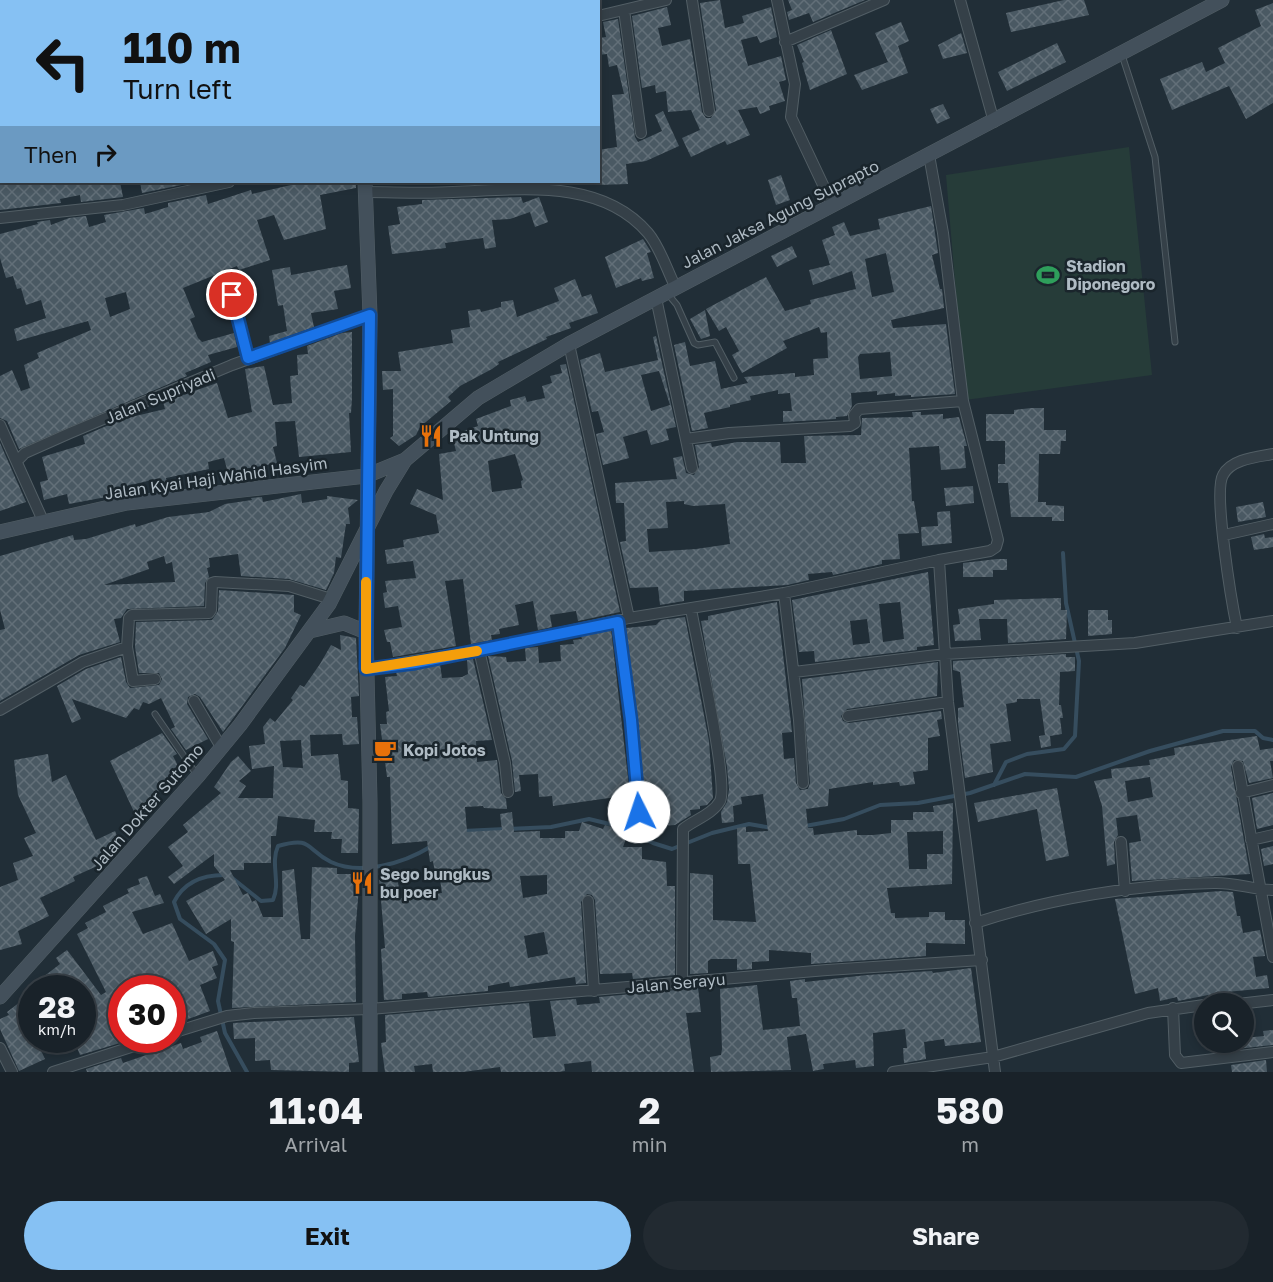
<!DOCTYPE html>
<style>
:root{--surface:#192229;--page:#222a31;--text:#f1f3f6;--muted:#9fa4a8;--line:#373f46;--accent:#86c1f3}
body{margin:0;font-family:"Golos Text",sans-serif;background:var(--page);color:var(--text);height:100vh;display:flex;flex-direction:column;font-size:22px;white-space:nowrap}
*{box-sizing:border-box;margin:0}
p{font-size:20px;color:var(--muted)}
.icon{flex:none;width:33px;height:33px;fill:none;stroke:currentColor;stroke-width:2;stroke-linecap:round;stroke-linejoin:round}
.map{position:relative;height:1072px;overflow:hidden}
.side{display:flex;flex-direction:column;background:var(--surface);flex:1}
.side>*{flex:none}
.top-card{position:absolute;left:0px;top:0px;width:600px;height:183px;box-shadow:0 3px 9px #0003,0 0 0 2px var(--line);background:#86c1f3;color:#111;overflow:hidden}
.controls{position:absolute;left:1194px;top:993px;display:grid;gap:12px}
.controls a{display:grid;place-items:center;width:60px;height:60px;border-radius:50%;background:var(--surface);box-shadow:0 3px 9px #0003,0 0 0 2px var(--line);font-size:30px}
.speed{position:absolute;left:18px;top:975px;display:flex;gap:12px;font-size:30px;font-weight:700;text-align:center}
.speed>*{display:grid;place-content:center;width:78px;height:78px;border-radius:50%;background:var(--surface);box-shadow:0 3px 9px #0003,0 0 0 2px var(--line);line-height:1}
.speed small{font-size:15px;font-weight:400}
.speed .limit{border:9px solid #d22;background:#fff;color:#111}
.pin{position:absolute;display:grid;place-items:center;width:51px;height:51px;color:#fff;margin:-26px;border:3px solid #fff;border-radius:50%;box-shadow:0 2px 6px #0007}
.me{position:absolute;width:66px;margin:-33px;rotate:356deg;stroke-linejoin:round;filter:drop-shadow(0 0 4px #0008)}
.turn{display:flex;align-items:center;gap:21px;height:126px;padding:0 24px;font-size:27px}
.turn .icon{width:78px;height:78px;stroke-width:2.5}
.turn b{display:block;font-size:42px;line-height:51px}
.then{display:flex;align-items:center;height:57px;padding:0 24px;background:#0003;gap:12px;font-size:22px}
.eta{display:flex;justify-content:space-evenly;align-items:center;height:102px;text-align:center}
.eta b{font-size:36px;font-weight:700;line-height:42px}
.action{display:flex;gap:12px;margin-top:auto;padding:12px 24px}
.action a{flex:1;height:69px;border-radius:36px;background:var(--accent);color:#111;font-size:24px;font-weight:700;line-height:69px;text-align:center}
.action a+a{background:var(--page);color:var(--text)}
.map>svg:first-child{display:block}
.park{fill:#263c39}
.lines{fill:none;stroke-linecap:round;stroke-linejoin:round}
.stream{stroke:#364d5e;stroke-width:4}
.building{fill:url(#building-cross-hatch);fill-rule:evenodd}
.lane-casing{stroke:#525e65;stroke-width:7}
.street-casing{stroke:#525e65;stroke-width:12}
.secondary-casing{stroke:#525e65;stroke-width:15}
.lane{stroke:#354048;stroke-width:5}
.street{stroke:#354048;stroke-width:10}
.secondary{stroke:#43505b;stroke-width:14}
.route-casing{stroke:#114b97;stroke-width:15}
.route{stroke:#1a73e8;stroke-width:10}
.slow{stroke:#f59e0b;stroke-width:10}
.labels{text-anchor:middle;stroke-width:5;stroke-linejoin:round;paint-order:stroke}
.street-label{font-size:16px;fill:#afbbc4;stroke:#1a252c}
.poi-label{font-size:16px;font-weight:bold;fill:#afbbc4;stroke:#1a252c;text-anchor:start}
</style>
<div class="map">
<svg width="1273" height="1072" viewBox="0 0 1273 1072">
<defs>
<pattern id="building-cross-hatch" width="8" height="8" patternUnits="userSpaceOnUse" patternTransform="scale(1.5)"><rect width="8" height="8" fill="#4a5963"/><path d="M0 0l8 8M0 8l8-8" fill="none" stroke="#626f78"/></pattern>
</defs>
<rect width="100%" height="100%" fill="#212e37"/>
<path class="park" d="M1129 147 1152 375 965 400 946 175Z"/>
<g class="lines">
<path class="stream" d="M994 785 1006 762 1027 754 1064 749 1075 736 1079 661 1066 603 1063 553
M805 826 844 819 880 805 918 803 970 793 1025 774 1076 777 1150 751 1223 731H1255L1263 738 1273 740
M463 831 551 827 589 819 622 827 653 843 672 849 712 833 749 824 772 828
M224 875C202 875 184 882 174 902L180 919 214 944 225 960 218 1001 225 1033 247 1072
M231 877 261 901 273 900C281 883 270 864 278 846 313 836 305 849 331 862 361 876 404 863 430 847"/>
</g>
<path class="building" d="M720 0 725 28 744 23 742 16 771 7 777 37 760 43 757 36 741 40 748 66 781 56 786 80 779 82 785 101 769 106 770 110 760 114 757 107 738 110 750 135 727 145 725 141 691 157 682 138 700 130 691 110 668 112 666 91 656 93 655 85 642 88 632 16 667 7 671 25 658 28 662 46 690 39 702 112 706 118H711L716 110 700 3Z
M788 0H865L813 22 809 13 789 20 787 12 792 10Z
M1064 0H1084L1089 15 1011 32 1006 13Z
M1273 3V103L1246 119 1229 86 1172 110 1160 79 1202 62 1206 72 1225 63 1218 48 1261 26 1255 10Z
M618 19 635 137 638 142 662 131 655 115 663 111 679 146 646 161 626 164 628 184 598 185V150L617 147 612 95 624 94 617 65 609 67 607 54 598 55V38L606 37 603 22Z
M901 22 909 41 898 46 908 73 862 90 854 75 888 62 875 33Z
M831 30 847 74 810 90 802 63 804 62 797 45Z
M961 33 967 53 943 59 938 45Z
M1057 43 1066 62 1007 91 998 72Z
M943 104 950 118 937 124 930 109Z
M781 175 790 200 776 205 768 180Z
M0 182H16L17 185 38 182H96V184L120 182 123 197 81 202 80 195 60 199 61 203 0 210Z
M140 182H196L142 193Z
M304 182H356V188L320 195 326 229 284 240 274 215 257 220 270 260 239 270 237 266 183 288 195 317 190 319 198 338 202 342 234 333 237 347 208 355 211 362 185 373 187 376 19 449 7 421 0 418V376L12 370 21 391 30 388 24 365 39 358 37 353 91 330 88 321 17 341 14 329 46 318 41 300 26 305 21 288 17 289 13 276 6 278 0 258V234L38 224 37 222 50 220 51 225 69 218 86 216 89 227 106 222 104 215 144 208 145 214 168 207V203L206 195 208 204 251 190 252 194ZM126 292 130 309 110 317 105 298Z
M419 182H518L420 185Z
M521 197 523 203 539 197 548 222 535 227 530 212 510 219 492 220 496 247 485 249 483 238 445 243 446 248 392 254 388 226 400 224 397 207 422 204V200Z
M931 206 938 253 932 255 940 289H942L944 308 891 320 893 328 946 324 955 394 911 397V395L895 396V393L877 395V391L851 393 852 406 847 416 836 417V419L783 422V411H792L790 393 778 394V390L750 396 751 400 730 405V407L704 413 708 428 692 431 674 345 685 342 690 366 715 361 721 389 748 383 744 377 795 373V377L814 375 813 359 828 358 827 332 821 333 819 327 783 341 787 348 742 373 732 355 739 351 726 327 719 331 706 309 766 277 785 311 811 304 810 300 856 289 852 271 813 285 809 270 830 265 822 240 835 235 832 227 844 222 850 236 880 229 878 219ZM886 253 894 292 872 297 865 259ZM890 352 892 376 860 379 858 357 860 354Z
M643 239 651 252 647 253 654 278 642 281 641 278 616 288 605 257Z
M792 246 797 257 777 267 771 256Z
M347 265 351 288 334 291 338 309 311 313 314 327 270 343 269 336 287 331 283 305 278 306 272 270 290 267 291 275Z
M575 279 582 297 591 294 598 313 569 323 571 328 546 337 547 339 498 362 499 364 492 369 460 386 448 397 451 401 420 427 416 435 399 446 390 438 393 436V389L383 390 382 371H401L398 352 453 343 451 330 470 327 468 311 480 309 481 312 501 307V302L513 300 517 317 559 301 554 288Z
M705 310 710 336 701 339 690 319Z
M352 332V398L351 413H349L351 452 299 457 295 421 275 422 277 446 273 447 277 463 239 470 240 474 229 477 224 458 208 462 209 469 166 478 167 484 158 487 156 479 126 486 127 490 106 497 69 504 67 494 44 500 40 482 48 480 42 457 85 444 83 436 123 419 165 409 163 402 217 383 228 418 252 412 245 369 264 366 273 405 292 403 290 376 298 375 297 355 308 354 307 346 342 333Z
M656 336 676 427 666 429 669 440 651 445 647 430 623 437 629 458 603 465 596 434 604 432 598 411 592 412 580 360 600 353 605 372 658 360 653 337ZM659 371 670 405 651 411 641 375Z
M566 364 620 612 578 621 576 611 550 615 552 627 538 630 533 601 515 605 519 625 499 629 500 634 491 635 492 640 471 644 463 579 445 581 456 646 393 657 390 642H387L384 630 402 627 398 606 385 608 383 593 387 592 385 581 416 578 413 561 387 564 385 550 404 547 403 540 439 533 436 515 410 504 417 489 443 500 439 454 456 451 452 435 478 426 476 419 511 406 510 400 525 396 527 402 545 398 542 386 552 383 550 376 562 373 560 365ZM515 454 523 480 521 481 522 488 492 492 488 461Z
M1031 408H1044V430H1066V441H1061L1060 454H1039L1038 502H1046V505L1064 506V521H1052V517H1011L1008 483H998V464H1005V441H986V414H1014V410Z
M912 412H921V415L943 414V419L959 417 967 446H964L966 468 941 470 939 446 909 448 912 501H914L919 533 898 534 900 559 882 560V564L833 575 832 572 808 574 809 580 787 585 684 591V601L660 605 658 587 630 588 620 542 626 541 624 503H616L615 483 677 479 673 458 682 456 686 473 694 475 699 467 695 445 711 443 712 447 737 442H780L781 463H806L804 436 861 435 862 418 913 417ZM684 501V504L693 506 725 504 730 544 696 549 649 552 647 529 668 528 666 502Z
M0 443 26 502 0 511Z
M973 486 974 503 946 506 944 488Z
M301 494 302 503 327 499V496L358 500 348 508 350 524H346L341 558 336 557 334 573 326 590 289 579 241 576 238 554 209 558 210 567 207 568 209 577 205 583 204 606 127 609 121 618 114 619 120 642 79 655 0 701V630L5 629 0 610V556L73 535 74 540 86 539 135 524 136 527 168 517 209 512 225 504 252 500 251 498 262 497 263 502ZM164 556 166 564 172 562 175 582 104 585 149 569 147 562Z
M1263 502 1266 517 1238 522 1236 507Z
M950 511 952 543 922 546 921 527 938 526 937 512Z
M1264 534 1265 538 1273 537V547L1254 550 1251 537Z
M997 559H1007V570H993V577H963V563Z
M928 572 934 645 917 647V650L815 662 814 651 799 652 792 600ZM900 602 904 639 883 642 879 604ZM867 619 870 643 853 645 850 621Z
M219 590 294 595V612L301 615 285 648 223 732 200 697 195 694 188 697 187 704 208 739 186 750 171 729 175 727 161 698 149 704 143 702 139 710 134 708 126 718 72 699 81 719 72 723 57 686 86 669 121 657 126 682 130 688 159 685 162 679 159 673H139L135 647 136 622 212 620 218 611Z
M1061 598V610H1067L1066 639 1008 643 1007 619H979L981 640 955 641 953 625 960 624 958 609 994 604V600Z
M777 602 792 732 782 733 784 759 794 758 796 783 800 790 808 789 810 783 802 679 938 662 937 696 847 709 841 716 843 721 849 723 941 711 942 719 937 720 940 736 928 738V770L913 772 915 784 900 786 899 782 873 785V782L829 789 828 806 806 809 808 828H813L814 835 857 830V835H873L891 833V820H913V812H934L933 806 953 803 952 884 887 888 891 913H895V918L929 917V912H945V920H965V944L926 943V956L811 964V953L769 950V961L752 962V969L737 970V959H711L708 961V973L690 974V873L713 875V920L756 922 750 864H738L737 828 746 827V832L768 831 763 794 741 797 742 804 733 806 734 822 722 823 721 812 727 802 729 789 727 767 701 621 708 620V616ZM943 831V854H927V869H909L907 832Z
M1088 610H1108V620H1112V634L1088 636Z
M685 617 709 741 713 798 707 805 700 806V809L690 810 691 815 675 825 661 826V822L631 825 623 847H642V859L666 862 667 886H675V975L633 979 632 973 600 974 595 900 592 895 587 894 581 902 586 983 576 984 575 977 510 987 509 982 488 986V991L428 997 427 992 402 994V999L384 1000 381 949 385 948 379 876 397 878 401 898 442 893 439 872 435 873 433 861 430 862 427 841 392 844 390 777H387L380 724H387L386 712 389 711 385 677 397 676 396 672 440 664 442 678 462 677 468 674 467 660 473 659 492 740 476 741 477 762 497 760 501 793 506 799 507 809 484 808 483 806 465 807 467 832 502 830 500 814 512 812 514 832 540 831V838H565V831H579L582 822 603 829 605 825 618 829 616 797 553 806 552 796 539 797 538 774 519 775 521 791 515 792 512 761 488 656 506 657 507 662 526 661 525 648 538 647 539 663 561 661 560 645 574 644 573 640 582 639 581 636 611 629 632 813 635 818 640 819 646 811 626 628 656 625 661 620ZM547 875V894L523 898 520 876ZM544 932 548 954 528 958 524 936Z
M340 635 356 638 359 696 351 697 352 717H357L359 744 343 745 342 734 310 735 311 756 338 754 341 780 348 781V808L359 809 358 853H341L342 839H331L332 832H314L315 820 278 816 276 836H271V863H244V870H230L243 895 248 893 252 902 256 900 263 917H283L282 871 294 869 301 939H310L312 867 337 868V874H360L355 936 356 1002 232 1008 234 942 231 941V919L206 934 186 901 225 880 214 866V854L174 884 168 877 183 866 168 847 188 832 183 825 221 793 214 787 231 762 238 756 251 771 239 781 246 786 238 798H273L274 766 252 769 249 746 265 744 263 727 270 718 275 722 293 700 291 698 300 685 304 687 320 664 331 645 341 650ZM301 740 303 768 283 767 280 741Z
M1066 654V657H1075V671L1060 672 1059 705H1061L1063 718H1060L1062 734 1050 736 1051 746 1041 748 1039 736 1045 735 1040 699H1017V702L1006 704 1011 741 990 744 993 772 965 778 958 723V708L964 707 960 672 953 670V661Z
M162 733 177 754 173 756 184 778 152 795 158 807 137 818 110 761Z
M1257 736 1260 750 1273 748V761H1270L1273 778 1249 783 1243 761 1234 760 1231 767 1250 874 1132 881 1129 843 1141 841 1137 815 1116 818 1118 835 1114 842 1115 864 1107 866 1102 806 1094 781 1112 778 1111 769 1150 765 1149 760 1175 755 1174 748ZM1150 777 1153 797 1128 802 1125 781Z
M48 754 52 782 66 775 96 840 115 831 119 841 100 850 106 862 73 877 75 881 40 898 49 916 18 931 22 944 0 950V887L18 880 13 863 33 856 24 838 36 833 18 795 14 760Z
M1057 788 1069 856 1046 861 1037 809 978 822 974 803Z
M1273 793V825L1257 829 1252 798Z
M1273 846V864L1264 866 1261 849Z
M147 876 155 896 160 894 164 903 132 912 143 934 172 923 189 961 213 951 218 965 212 967 217 978 200 985 210 1011 172 1025V988H122V1040H130L80 1055 74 1040H82V1026L85 1025 82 988H29L60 964 56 958 67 950 101 995 106 992 77 934 88 928 85 923 106 912 103 906 129 893 127 889 140 884 138 879Z
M1221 891 1233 892 1237 916H1240L1243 933 1260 930 1265 956 1253 957 1256 977 1267 975 1269 988 1226 992V1001H1210L1208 995 1178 1001 1177 997 1160 1001 1158 988 1135 994 1115 899Z
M971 968 981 1042 945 1046 944 1039 924 1042 926 1059 904 1063 903 1048H907L905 1029 873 1033 874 1066 856 1068 855 1060 823 1064 824 1069 813 1071 806 1034 787 1037 791 1070 711 1072 710 1057 721 1055 722 1049 720 989 757 985 763 1030 800 1026 797 998H792L790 981 805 979V982L867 975 932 971 933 973Z
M698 988 701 1012 686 1013 694 1072H592L591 1061 564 1064 565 1071 558 1072H501L500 1067 463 1072H433L432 1064 414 1066 415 1072H385L381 1043 386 1042 385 1015 529 1003 533 1038 556 1036 550 1001 576 999 577 1005 600 1003 599 997Z
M32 993V1040H36L45 1059 19 1071 0 1029V1019L9 1015 7 1012Z
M354 1017 359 1062 349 1063V1072L271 1070 270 1060 255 1061V1038L234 1039 233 1023Z
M1273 1030V1045L1228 1050 1227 1045 1244 1042V1038L1264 1036 1263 1031Z
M217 1031 231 1072H87L86 1069 121 1058 123 1063 181 1043 183 1049 202 1042 200 1037Z
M1266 1060 1267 1072H1232L1231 1065Z"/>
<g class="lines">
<g class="lane-casing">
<path id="lane" d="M301 0V2
M1122 55 1155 157 1175 342
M667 293 677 305 694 343 698 345 715 342 734 378
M155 714 197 775"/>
</g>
<g class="street-casing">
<path id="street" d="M544 0V2
M692 0 709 111
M777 0 795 84 791 117 833 206
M960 0 994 122
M46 2V0
M624 10 641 133
M598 16 666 0
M0 18H2
M785 42 884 0
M929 155 943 233 963 401 998 540 996 547 990 551 939 560
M366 192C395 192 424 194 453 192 518 190 600 177 648 233 660 247 667 270 675 286
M0 218 123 205 229 182
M232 295 248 359
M656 298 692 468
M569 344 629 618
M0 425 44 523
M686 439 729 433 850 426 855 423 854 415 859 409 963 401
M17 461 25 453 70 433 232 365 370 315
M1224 535 1273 524
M784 593 799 720 803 783
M618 622 631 720 639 812
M1237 628C1232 604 1213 492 1223 475 1231 459 1257 457 1273 454
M127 647 129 618 132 615 209 613 211 610 212 583 215 582 289 586 331 599
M479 650 505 763 508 792
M366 669 479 650 629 618 784 593 939 560 948 702 995 1072
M794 672 945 654 1135 643 1273 621
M194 701 221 747
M0 710 83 662 127 647 133 681 155 679
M848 716 948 702
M1238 766 1273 957
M1241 793 1273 785
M1251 840 1273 835
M1121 842 1125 891
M588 901 594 991
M975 923C1048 899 1137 884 1214 883 1234 882 1253 890 1273 890
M682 983 683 829C694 820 713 814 720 801 729 782 696 638 691 609
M1238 1004 1273 1000
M1173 1008 1175 1055 1181 1063 1273 1052
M172 1033 227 1016 254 1013 370 1009 827 970 982 960
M0 1048 12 1072
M53 1072 153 1040
M893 1072 993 1057 1148 1013 1204 1005"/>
</g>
<g class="secondary-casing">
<path id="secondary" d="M348 0V2
M365 182 370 315 366 632 370 802V1072
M0 532 127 503 366 476 405 460 478 398 569 344 1222 0
M310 631 344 623 366 632
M0 997 198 776 240 725 329 604 386 491 405 460"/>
</g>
<use href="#lane" class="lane"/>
<use href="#street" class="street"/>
<use href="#secondary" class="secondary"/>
</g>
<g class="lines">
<g class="route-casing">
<path id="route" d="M232 295 248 358 370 315 366 669 415 663 618 622 631 720 639 812"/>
</g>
<use href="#route" class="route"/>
<path class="slow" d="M366 582V669L477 651"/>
</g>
<defs>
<g id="stadium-bare" transform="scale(1.8)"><path d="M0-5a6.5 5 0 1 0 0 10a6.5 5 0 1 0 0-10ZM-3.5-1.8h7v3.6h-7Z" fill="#2e9e5b" stroke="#1a252c" stroke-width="2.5" paint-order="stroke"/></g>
<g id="restaurant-bare" transform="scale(1.8)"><path d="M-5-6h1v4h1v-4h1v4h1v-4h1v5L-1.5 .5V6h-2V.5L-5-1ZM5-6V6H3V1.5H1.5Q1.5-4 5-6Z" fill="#e8710a" stroke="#1a252c" stroke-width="2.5" paint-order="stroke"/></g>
<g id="cafe-bare" transform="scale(1.8)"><path d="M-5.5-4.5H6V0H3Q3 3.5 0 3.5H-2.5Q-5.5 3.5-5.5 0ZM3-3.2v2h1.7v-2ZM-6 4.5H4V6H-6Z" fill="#e8710a" stroke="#1a252c" stroke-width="2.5" paint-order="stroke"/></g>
</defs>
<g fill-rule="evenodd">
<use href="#stadium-bare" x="1048" y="275"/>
<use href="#restaurant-bare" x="431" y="436"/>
<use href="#cafe-bare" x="385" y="750"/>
<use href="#restaurant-bare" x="362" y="883"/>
</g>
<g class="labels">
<g class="street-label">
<text transform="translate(780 214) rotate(-27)" y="6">Jalan Jaksa Agung Suprapto</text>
<text transform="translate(160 396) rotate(-23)" y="6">Jalan Supriyadi</text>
<text transform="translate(216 478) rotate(-8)" y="6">Jalan Kyai Haji Wahid Hasyim</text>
<text transform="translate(147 807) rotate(-49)" y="6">Jalan Dokter Sutomo</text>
<text transform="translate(676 983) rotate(-5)" y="6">Jalan Serayu</text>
</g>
<g class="poi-label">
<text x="1066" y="272">Stadion<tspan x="1066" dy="18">Diponegoro</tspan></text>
<text x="449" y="442">Pak Untung</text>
<text x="403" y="756">Kopi Jotos</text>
<text x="380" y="880">Sego bungkus<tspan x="380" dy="18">bu poer</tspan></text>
</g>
</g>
</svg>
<div class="controls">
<a><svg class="icon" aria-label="search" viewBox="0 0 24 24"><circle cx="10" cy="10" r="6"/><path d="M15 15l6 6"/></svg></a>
</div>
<div class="speed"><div>28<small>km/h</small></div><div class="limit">30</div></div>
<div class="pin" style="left:232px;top:295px;background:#d93025"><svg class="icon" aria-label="arrive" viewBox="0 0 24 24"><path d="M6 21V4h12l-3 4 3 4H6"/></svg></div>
<svg class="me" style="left:639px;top:812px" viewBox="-20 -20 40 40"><circle r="19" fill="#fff"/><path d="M0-13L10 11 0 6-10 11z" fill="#1a73e8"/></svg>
<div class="top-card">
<div class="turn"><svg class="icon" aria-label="left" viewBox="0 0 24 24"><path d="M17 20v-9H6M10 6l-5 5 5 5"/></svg><div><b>110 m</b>Turn left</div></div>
<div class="then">Then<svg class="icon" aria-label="right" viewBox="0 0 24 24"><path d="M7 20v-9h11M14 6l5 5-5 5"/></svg></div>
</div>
</div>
<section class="side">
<div class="eta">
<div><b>11:04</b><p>Arrival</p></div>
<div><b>2</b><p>min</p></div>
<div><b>580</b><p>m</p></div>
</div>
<div class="action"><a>Exit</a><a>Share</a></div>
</section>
